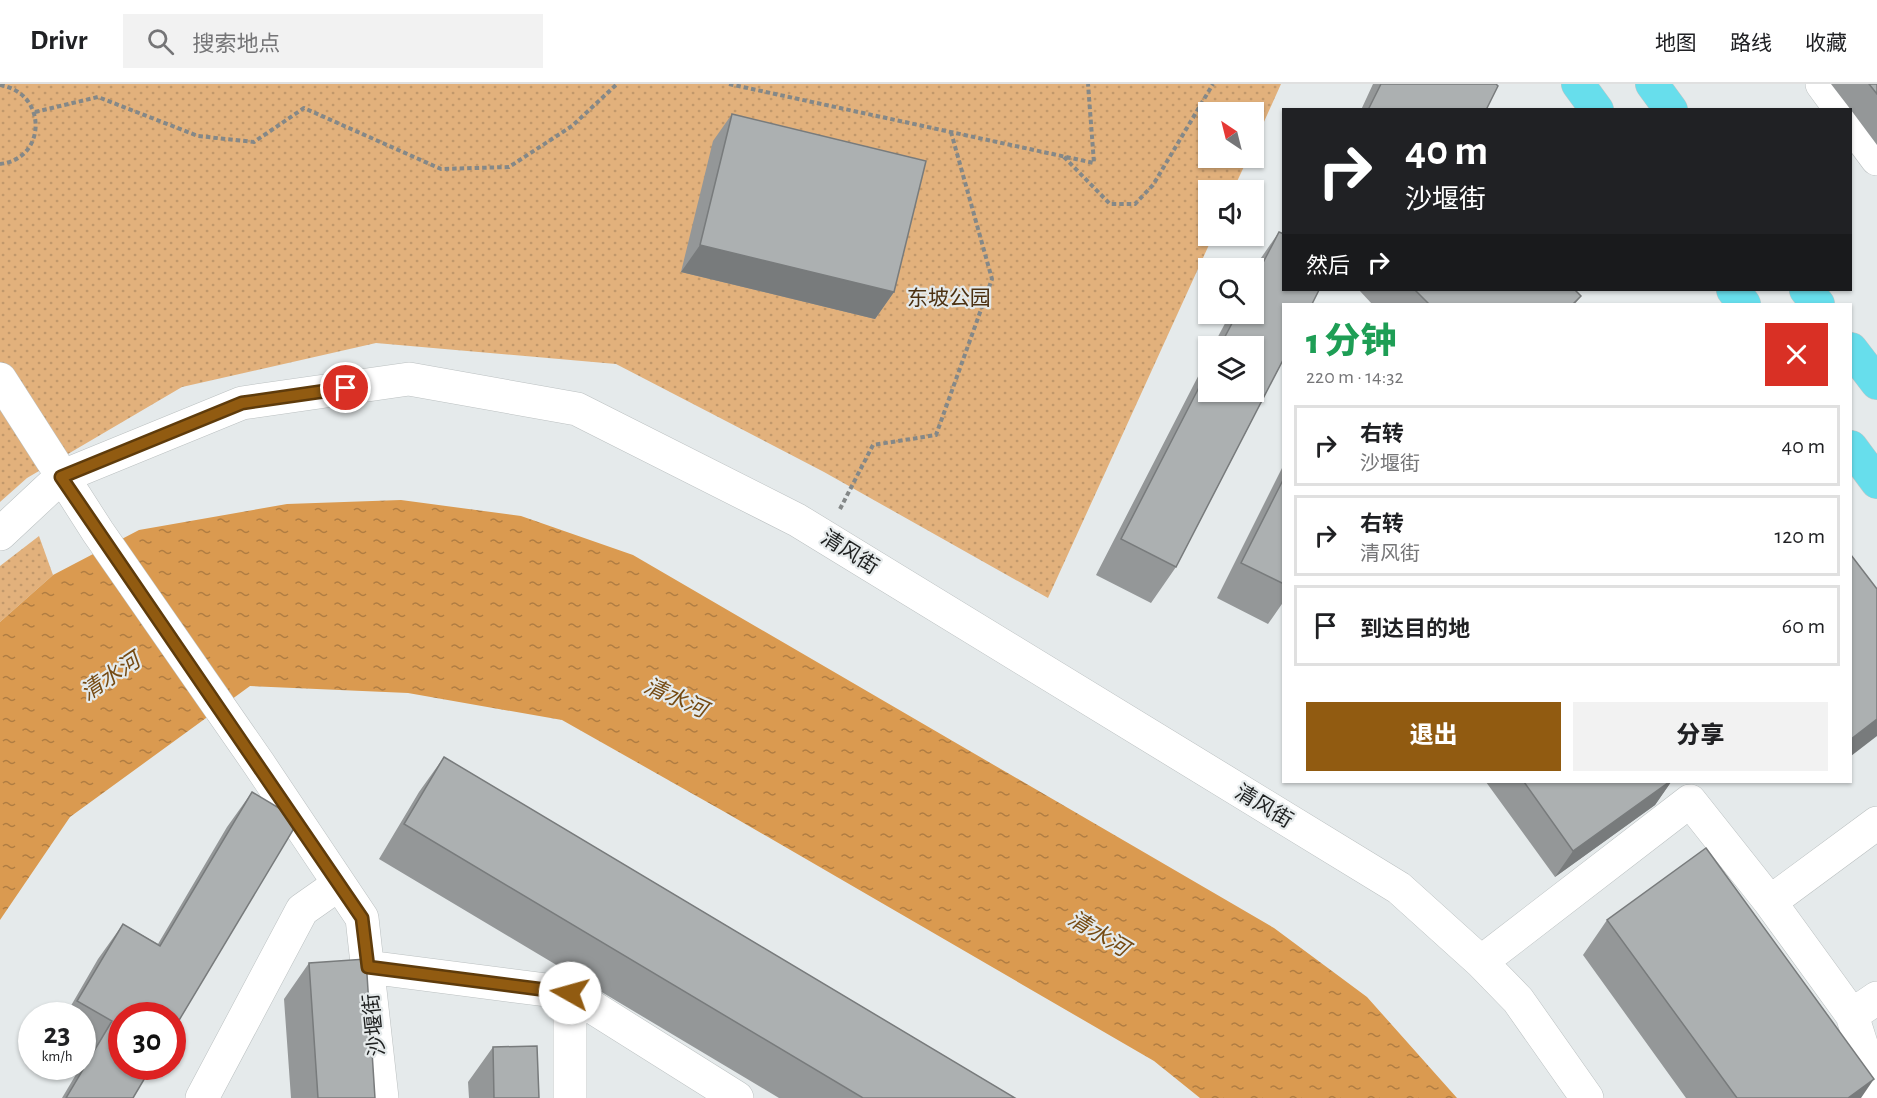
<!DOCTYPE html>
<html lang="zh">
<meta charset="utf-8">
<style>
:root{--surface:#fff;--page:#f2f2f2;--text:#202124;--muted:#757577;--line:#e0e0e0;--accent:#915b11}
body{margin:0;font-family:"Alegreya Sans","Noto Sans SC",sans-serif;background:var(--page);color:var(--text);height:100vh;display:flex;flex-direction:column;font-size:22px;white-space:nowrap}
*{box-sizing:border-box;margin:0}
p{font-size:20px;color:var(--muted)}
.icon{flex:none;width:33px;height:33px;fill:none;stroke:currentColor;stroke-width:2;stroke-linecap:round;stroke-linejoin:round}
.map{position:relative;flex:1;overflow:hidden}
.drawer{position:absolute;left:1282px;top:219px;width:570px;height:480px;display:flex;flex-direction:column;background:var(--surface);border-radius:0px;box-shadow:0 2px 4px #0004}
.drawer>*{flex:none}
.hud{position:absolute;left:1282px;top:24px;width:570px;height:183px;border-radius:0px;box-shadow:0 2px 4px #0004;background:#202124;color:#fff;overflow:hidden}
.needle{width:39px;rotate:325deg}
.controls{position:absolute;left:1198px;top:18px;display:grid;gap:12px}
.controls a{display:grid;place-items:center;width:66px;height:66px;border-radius:0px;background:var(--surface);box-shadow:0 2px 4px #0004;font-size:30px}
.speed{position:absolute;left:18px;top:918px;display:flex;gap:12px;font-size:30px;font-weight:700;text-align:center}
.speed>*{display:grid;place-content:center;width:78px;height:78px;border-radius:50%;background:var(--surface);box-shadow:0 2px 4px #0004;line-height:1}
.speed small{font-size:15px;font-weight:400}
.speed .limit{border:9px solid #d22;background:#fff;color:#111}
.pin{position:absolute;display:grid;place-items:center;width:51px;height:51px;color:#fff;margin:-26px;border:3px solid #fff;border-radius:50%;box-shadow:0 2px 6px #0007}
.me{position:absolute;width:66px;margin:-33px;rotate:277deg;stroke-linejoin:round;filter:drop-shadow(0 0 4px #0008)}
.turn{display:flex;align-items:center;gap:21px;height:126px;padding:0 24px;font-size:27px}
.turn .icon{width:78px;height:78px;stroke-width:2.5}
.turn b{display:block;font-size:42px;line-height:51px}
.then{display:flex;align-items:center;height:57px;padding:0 24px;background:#0003;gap:12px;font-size:22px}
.round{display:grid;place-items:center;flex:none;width:63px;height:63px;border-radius:0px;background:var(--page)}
.summary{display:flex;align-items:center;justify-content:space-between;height:102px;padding:0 24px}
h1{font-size:36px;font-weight:800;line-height:45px;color:#1e9e55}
.primary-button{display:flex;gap:12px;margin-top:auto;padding:12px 24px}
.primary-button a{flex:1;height:69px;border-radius:0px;background:var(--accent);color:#fff;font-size:24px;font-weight:800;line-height:69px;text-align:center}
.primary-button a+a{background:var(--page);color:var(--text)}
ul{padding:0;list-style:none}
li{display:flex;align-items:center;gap:18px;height:81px;margin:0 12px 9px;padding:0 12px;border:3px solid var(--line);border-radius:0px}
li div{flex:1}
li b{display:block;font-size:22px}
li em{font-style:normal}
header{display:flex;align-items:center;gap:36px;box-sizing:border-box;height:84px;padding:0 30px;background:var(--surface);border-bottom:2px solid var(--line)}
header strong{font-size:28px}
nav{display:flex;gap:33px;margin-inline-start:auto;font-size:21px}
.search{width:420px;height:54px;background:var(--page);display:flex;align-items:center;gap:15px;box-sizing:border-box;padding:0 21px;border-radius:0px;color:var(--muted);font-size:22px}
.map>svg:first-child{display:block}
.park{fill:url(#park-dots)}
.water{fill:url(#water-ripples)}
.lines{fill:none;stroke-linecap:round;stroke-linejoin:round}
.minor-casing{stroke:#bbc0c1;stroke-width:34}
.major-casing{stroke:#c4c5c5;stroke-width:34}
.path{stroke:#848888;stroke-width:4;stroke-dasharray:4.5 3;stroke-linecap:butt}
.minor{stroke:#fff;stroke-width:33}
.major{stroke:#67deec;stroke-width:33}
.wall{fill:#949798}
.shaded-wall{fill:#787b7c}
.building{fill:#acb0b1;stroke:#787b7c;stroke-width:1.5}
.route-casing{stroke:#5e3b0b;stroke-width:15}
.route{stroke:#915b11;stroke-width:10}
.labels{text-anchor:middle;stroke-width:4.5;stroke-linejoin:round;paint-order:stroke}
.park-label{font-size:21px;fill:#4b3011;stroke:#e5eaeb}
.street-label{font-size:21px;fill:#1e2020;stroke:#e5eaeb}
.water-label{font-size:22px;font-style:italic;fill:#754a12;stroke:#e5eaeb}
</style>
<header>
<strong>Drivr</strong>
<div class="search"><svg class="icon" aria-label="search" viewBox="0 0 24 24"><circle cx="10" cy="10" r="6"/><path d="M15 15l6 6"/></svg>搜索地点</div>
<nav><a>地图</a><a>路线</a><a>收藏</a></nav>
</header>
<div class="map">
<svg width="1877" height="1014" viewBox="0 0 1877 1014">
<defs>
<pattern id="park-dots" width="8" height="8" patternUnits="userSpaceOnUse" patternTransform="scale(1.5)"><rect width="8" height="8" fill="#e2b17c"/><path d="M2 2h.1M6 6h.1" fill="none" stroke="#c1986b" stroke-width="1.8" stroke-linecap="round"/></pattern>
<pattern id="water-ripples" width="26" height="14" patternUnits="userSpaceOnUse" patternTransform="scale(1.5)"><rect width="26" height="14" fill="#da9a50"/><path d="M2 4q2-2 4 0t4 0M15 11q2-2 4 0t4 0" fill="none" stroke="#b07d42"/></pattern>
</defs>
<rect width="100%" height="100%" fill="#e5eaeb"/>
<path class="park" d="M0 0H1281L1254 60V28H1209V74H1248L1233 106H1209V152H1213L1048 514 824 388 616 280 376 259 182 303 27 394 0 418Z
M39 452 53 491 0 538V482Z"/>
<path class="water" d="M401 416 521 432 633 471 1274 844 1367 913 1457 1014H1200L1154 977 723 727 562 636 408 609 250 602 70 733 0 836V538L53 491 139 446 287 420Z"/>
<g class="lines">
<g class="minor-casing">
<path id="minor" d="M1822 0 1841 26
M1851 40 1877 75
M0 295 98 448 259 680 362 834 382 1014
M0 450 61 393 242 319 409 295 577 325 797 436 1399 804 1481 878 1518 916 1587 1014
M1770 818 1877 739
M1481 878 1690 717 1770 818 1852 931 1877 1010
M368 883 570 909 737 1014
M1852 931 1877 914
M202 1014 302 826 339 800
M570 1014V909"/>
</g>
<g class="major-casing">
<path id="major" d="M1578 0 1597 26
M1652 0 1671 26
M1733 206 1744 220
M1806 206 1818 220
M1851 265 1877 299
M1851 363 1877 398"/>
</g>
<path class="path" d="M729 0 1094 79 1088 0
M0 1C48 9 47 75 0 80
M35 28 98 13 198 52 254 58 304 24 441 85 509 83 572 42 617 0
M1064 73 1110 120H1135L1153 101 1213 0
M840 425 873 361 936 351 992 195 951 48"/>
<use href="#minor" class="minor"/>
<use href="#major" class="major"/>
</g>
<path class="wall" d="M1373 0H1496L1486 26H1361Z
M1831 0H1877V61L1851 26Z
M732 30 894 208 875 235 681 188 713 57Z
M1279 148 1284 150V206H1319L1312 220H1284V274L1176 483 1151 519 1096 491 1209 271V308H1254V262H1213L1230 230H1254V184Z
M1359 206H1575L1581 212 1575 220H1372Z
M1284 380V517L1268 540 1217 514Z
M444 673 1015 1014H779L379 775 419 708Z
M1486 698H1671L1655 721 1555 793Z
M252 708 133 1014H62L81 982H82V980L87 972 82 970V932H65L98 875 123 840 158 860 227 743Z
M1607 836 1861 1014H1686L1583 871Z
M309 879 375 1014H291L284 915Z
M493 963 539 1014H469L468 998Z"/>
<path class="shaded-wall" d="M700 161 894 208 875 235 681 188Z
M1877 635V652L1851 672V655Z
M1669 698H1671L1655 721 1555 793 1573 767Z
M1874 995 1861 1014H1848Z"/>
<path class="building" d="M1381 0H1496L1498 2 1486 26H1368Z
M1869 0H1877V10Z
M732 30 926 77 894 208 700 161Z
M1279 148 1284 150V206H1319L1312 220H1284V274L1176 483 1121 455 1209 284V308H1254V262H1220L1237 230H1254V196Z
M1415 206H1575L1581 212 1573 220H1429Z
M1284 394V500L1241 479Z
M1851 471 1877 505V635L1851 655Z
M444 673 1015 1014H863L404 740Z
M1524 698H1669L1573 767Z
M252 708 299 736 172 948V932H122V982H152L133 1014H66L112 937 77 917 123 840 160 862Z
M1706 764 1874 995 1848 1014H1737L1607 836Z
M366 875 375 1014H318L309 879Z
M537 962 539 1014H494L493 963Z"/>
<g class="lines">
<g class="route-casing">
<path id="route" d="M346 304 242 319 61 393 362 834 368 883 570 909"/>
</g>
<use href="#route" class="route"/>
</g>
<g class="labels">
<g class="park-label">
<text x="949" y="221">东坡公园</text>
</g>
<g class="street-label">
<text transform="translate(850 468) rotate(32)" y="7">清风街</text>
<text transform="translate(1264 722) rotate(31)" y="7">清风街</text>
<text transform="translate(374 941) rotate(-96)" y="7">沙堰街</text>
</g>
<g class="water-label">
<text transform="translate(110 592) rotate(-34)" y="8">清水河</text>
<text transform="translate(676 613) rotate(24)" y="8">清水河</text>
<text transform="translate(1099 849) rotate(31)" y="8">清水河</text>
</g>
</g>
</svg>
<div class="controls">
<a><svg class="needle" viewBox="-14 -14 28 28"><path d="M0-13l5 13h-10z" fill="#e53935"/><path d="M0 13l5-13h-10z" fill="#757577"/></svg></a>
<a><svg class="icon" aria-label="sound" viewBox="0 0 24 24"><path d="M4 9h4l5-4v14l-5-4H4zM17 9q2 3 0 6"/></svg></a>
<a><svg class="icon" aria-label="search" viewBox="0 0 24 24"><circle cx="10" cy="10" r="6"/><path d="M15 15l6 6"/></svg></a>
<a><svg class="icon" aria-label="layers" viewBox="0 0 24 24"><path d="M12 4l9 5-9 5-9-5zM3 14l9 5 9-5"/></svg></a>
</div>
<div class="speed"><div>23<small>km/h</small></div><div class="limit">30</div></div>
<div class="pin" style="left:346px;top:304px;background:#d93025"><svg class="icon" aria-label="arrive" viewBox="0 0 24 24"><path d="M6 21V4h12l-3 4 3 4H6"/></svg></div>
<svg class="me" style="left:570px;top:909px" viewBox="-20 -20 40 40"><circle r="19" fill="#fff"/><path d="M0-13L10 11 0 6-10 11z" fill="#915b11"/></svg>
<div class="hud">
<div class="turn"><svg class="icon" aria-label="right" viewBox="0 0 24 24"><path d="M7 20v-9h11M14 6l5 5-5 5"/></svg><div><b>40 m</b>沙堰街</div></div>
<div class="then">然后<svg class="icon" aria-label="right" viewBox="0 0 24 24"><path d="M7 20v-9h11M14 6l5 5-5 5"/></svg></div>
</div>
<section class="drawer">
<div class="summary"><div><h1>1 分钟</h1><p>220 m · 14:32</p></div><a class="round" style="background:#d93025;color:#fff"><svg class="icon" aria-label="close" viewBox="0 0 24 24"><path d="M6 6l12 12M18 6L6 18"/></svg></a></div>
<ul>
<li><svg class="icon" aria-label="right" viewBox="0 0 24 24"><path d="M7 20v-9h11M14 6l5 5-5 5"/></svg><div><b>右转</b><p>沙堰街</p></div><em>40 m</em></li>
<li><svg class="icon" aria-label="right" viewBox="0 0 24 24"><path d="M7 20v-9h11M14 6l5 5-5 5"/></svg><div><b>右转</b><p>清风街</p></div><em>120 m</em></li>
<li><svg class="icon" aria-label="arrive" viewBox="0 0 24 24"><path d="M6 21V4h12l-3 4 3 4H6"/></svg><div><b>到达目的地</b></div><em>60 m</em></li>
</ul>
<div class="primary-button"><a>退出</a><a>分享</a></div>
</section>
</div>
